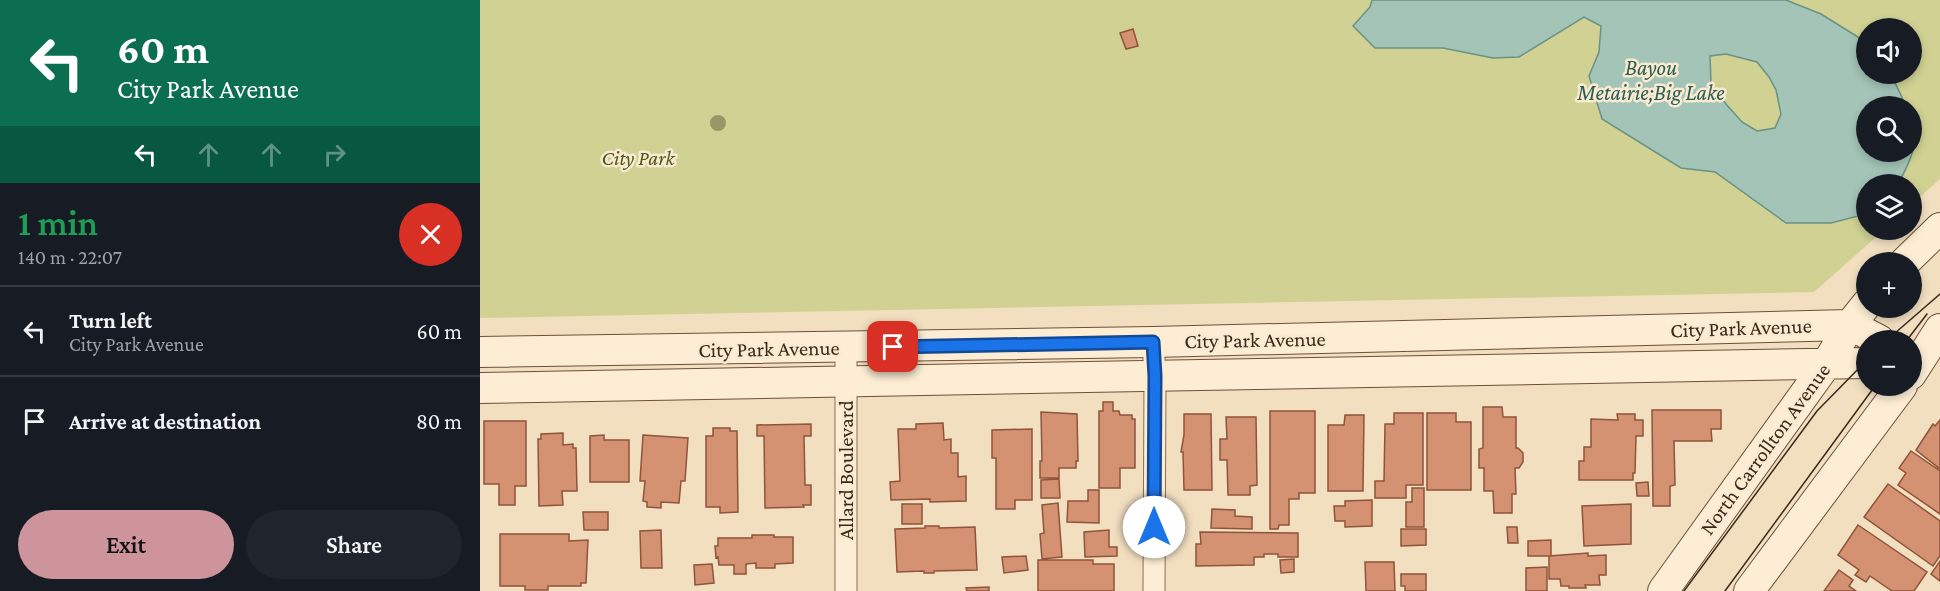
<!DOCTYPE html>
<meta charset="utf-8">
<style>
:root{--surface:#171b24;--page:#20242c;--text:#f1f3f6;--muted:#9ea1a6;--line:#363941;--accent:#cd949b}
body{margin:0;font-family:"Crimson Pro",serif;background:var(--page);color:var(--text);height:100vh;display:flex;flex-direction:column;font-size:22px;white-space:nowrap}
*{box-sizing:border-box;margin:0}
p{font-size:20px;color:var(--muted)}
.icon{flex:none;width:33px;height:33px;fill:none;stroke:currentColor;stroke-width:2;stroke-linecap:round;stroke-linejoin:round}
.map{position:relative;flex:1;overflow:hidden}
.sheet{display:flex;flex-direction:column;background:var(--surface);width:480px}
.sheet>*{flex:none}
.hud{background:#0b6e4f;color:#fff;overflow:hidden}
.controls{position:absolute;left:1376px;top:18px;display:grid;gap:12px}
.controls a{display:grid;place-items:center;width:66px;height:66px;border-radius:50%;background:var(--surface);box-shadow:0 3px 9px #0003;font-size:30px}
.pin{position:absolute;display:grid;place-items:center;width:51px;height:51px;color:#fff;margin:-26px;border-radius:12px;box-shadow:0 3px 9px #0006}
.me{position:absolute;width:66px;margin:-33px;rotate:0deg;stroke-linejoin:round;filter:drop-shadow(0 0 4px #0008)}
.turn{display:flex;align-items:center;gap:21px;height:126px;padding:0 18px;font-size:27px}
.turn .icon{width:78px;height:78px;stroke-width:2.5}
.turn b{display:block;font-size:42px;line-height:51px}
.lanes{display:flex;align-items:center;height:57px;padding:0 18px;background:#0003;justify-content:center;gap:30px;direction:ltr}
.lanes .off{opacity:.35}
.round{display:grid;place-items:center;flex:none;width:63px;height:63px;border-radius:32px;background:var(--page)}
.summary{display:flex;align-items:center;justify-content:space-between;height:102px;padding:0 18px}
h1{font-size:36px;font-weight:600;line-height:45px;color:#1e9e55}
.cta{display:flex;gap:12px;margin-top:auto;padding:12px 18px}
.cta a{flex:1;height:69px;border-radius:36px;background:var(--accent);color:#111;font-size:24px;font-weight:600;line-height:69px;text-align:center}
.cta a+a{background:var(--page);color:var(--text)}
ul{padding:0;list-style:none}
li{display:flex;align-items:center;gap:18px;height:90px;padding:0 18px;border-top:2px solid var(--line)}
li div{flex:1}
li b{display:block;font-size:22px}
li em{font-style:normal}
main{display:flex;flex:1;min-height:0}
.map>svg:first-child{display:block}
.green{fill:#d0d193;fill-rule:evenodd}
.water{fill:#a3c4b7;stroke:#699385;stroke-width:1.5;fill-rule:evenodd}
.building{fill:#d49272;stroke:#8f5439;stroke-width:1.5}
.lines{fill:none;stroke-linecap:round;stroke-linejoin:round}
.street-casing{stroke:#8d6e56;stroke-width:23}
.secondary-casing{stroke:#6f4f39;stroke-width:32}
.street{stroke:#fcedd4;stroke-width:21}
.secondary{stroke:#fcedd4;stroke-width:30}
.tram{stroke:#3b281c;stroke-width:1.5}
.tree{fill:#999668}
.route-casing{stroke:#114b97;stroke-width:15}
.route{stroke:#1a73e8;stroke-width:10}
.labels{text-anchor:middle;stroke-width:5;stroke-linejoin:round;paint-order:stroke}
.park-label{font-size:21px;font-style:italic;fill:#505a20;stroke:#f9ead0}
.street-label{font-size:21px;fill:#3b281c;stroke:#f9ead0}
.water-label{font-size:22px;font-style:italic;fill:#295d55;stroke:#f9ead0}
</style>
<main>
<section class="sheet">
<div class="hud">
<div class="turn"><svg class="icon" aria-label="left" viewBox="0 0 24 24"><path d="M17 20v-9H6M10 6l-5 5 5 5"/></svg><div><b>60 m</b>City Park Avenue</div></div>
<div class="lanes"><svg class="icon" aria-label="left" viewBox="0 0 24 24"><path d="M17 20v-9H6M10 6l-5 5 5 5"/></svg><svg class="icon off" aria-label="ahead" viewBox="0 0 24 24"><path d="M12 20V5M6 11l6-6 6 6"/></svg><svg class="icon off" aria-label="ahead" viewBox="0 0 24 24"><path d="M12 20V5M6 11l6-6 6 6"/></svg><svg class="icon off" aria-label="right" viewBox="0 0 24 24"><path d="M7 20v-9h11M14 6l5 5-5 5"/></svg></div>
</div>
<div class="summary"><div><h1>1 min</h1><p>140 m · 22:07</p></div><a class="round" style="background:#d93025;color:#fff"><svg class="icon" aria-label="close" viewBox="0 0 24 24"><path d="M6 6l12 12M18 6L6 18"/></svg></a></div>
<ul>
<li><svg class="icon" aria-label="left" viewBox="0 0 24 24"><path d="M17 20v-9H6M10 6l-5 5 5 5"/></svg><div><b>Turn left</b><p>City Park Avenue</p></div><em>60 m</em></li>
<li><svg class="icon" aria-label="arrive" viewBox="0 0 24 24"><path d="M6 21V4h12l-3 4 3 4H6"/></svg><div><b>Arrive at destination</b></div><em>80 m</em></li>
</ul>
<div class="cta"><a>Exit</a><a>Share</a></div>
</section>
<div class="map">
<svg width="1460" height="591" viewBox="0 0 1460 591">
<rect width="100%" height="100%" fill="#f2dfc0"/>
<path class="green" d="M0 0H1460V179L1431 205V184H1386V230H1404L1334 292 0 318ZM1386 28H1431V74H1386ZM1386 106H1431V152H1386Z"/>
<path class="water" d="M892 0H1306L1341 14 1386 42V74H1411L1426 106H1386V152H1431V117C1442 139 1429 164 1418 184H1386V214L1351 223H1306L1235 172 1201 168 1122 119 1109 76 1119 52 1121 26 1104 17 1039 57 1013 58 963 48H895L873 26 890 7ZM1246 54 1277 62 1289 77 1296 90 1301 114 1295 128 1277 131 1262 122 1246 104 1231 84 1230 56Z"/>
<path class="building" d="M653 29 658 46 646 49 640 33Z
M623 402H633V411H639L640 415H652V419H655V468H640V488H619V411H623Z
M1003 407H1022L1023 417H1036V448H1038L1043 453V462L1039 468H1035L1036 494H1032V513H1014L1013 491H1004V468H999V449L1003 448Z
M1172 410H1241V429H1231L1232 441H1194L1195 485 1190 486V506H1173Z
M790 411H835V493H819V499H809V525H799L798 529H790Z
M561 412 597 414 598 461H596V468H579V478H560V461H562Z
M914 413H943V485H926V498H895V481H904L905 424H914Z
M947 413H976V422H991V490H947Z
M704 414H731L732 490H704L703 452H701L704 435Z
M1137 414H1155V420H1163V436H1156L1155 473H1153V480H1099V461H1104V447H1111V419L1138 420Z
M865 415H884L883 491H848V425H864Z
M746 417H776L777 485 770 486V495H748L747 460H740V439H747Z
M1460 420V469L1436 450 1453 424 1455 426Z
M4 421H46V486H35V505H19V484H4Z
M463 423 464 440 471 439V453H478V477L486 476V501L450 502V499L411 500 410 482 420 481 418 429H436V424Z
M331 424V436H324L325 485H331V505H323L324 507 285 508 284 436H277V425Z
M233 428H250V431H257L258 512 240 513V507H226V436H233Z
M552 429V500H535V509H516V458H512V430Z
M83 433V445L93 444V448H96L97 491H82L83 505 59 506 58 439H61V434Z
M124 435V440H149V482H110V436Z
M163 435 208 438 205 481H201L199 503 181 502V508L167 507V502L163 501 165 481H160Z
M1431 451 1460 471V514L1418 485 1426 473 1419 468Z
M579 479 580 498H561V480Z
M1168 482 1169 496H1157L1156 483Z
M1408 484 1460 521V556L1453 566 1384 517Z
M932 488H944V527H926V502H932Z
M608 490H619V523L587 522 588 501H608Z
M892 500V526L865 527V521H855L854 506H865V501Z
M578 503 582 557 562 559 560 534 564 533 562 505Z
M422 504H442V524H422Z
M1151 504V544L1104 546 1102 506Z
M732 509 755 510V516L772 517V529L731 528Z
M103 512H128V530H104Z
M1378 525 1447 572 1434 591H1412L1390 576 1386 582 1375 575 1379 570 1358 555Z
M445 526H459V528L495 527 497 570 454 571V573H444V571L417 572 415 529 445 528Z
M1027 527H1037L1038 543H1028Z
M921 529H946V545L921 546Z
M181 530 182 568H161L160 531Z
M629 530V547H637V556L605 557 604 532Z
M720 532 818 533V557H798V554H784V557H774V565L716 566V544H721Z
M20 534H89V541L108 540 106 583H101V586H68V590H45V586H20Z
M272 535H294V537H313V563L295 564V568H276V563L266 564V574H254V565H239L238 557 236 558 235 546H238V538H272Z
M1071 540V556H1048V541Z
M1108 553V556L1126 555V575H1119L1120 585H1105L1106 588H1089V586H1081L1080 579H1069V556Z
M546 556 548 570 524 573 522 557Z
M814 559V572L801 573 800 560Z
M558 560H613V564H634V591H558Z
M1460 561V581L1451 574Z
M885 562H914L915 591H886Z
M232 564 234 583 215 585 214 565Z
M1067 567V591H1046V568Z
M1359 570 1373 580 1369 586 1376 591H1344Z
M921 574H946V591H925V586H921Z
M509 587V591H487L486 588Z"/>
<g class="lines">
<g class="street-casing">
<path id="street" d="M673 342 675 376 674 591
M366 591V348"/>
</g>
<g class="secondary-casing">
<path id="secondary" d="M1425 262 1460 228
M0 352 673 342 1370 325 1399 340
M1431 374 1460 329
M0 388 1386 363
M1183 591 1347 363 1370 325 1386 305
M1269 591 1422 386"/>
</g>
<use href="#street" class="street"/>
<use href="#secondary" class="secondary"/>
<path class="tram" d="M1407 340 1460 294
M1427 340 1447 314
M1204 591 1337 411 1386 361
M1245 591 1395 386"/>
</g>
<circle class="tree" cx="238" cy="123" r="8"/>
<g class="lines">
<g class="route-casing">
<path id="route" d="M413 347 673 342 675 376 674 527"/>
</g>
<use href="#route" class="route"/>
</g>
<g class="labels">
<g class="park-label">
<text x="158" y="165">City Park</text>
</g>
<g class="street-label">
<text transform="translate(1261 328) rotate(-2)" y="7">City Park Avenue</text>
<text transform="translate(775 340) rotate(-1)" y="7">City Park Avenue</text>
<text transform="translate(289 349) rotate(-1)" y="7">City Park Avenue</text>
<text transform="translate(1285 449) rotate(-54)" y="7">North Carrollton Avenue</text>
<text transform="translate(366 470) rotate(-90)" y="7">Allard Boulevard</text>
</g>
<g class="water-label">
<text x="1171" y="75">Bayou<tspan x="1171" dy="25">Metairie;Big Lake</tspan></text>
</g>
</g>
</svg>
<div class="controls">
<a><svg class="icon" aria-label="sound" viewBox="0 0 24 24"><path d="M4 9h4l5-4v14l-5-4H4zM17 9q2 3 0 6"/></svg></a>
<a><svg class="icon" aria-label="search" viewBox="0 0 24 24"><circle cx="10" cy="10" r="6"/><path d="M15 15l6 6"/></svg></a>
<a><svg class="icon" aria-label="layers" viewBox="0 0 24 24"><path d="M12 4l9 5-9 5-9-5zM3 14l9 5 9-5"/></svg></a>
<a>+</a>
<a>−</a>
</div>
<div class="pin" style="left:413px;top:347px;background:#d93025"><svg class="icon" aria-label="arrive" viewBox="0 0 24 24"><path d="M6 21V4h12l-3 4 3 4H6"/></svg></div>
<svg class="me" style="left:674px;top:527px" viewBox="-20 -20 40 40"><circle r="19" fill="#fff"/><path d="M0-13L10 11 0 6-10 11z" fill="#1a73e8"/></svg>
</div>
</main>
